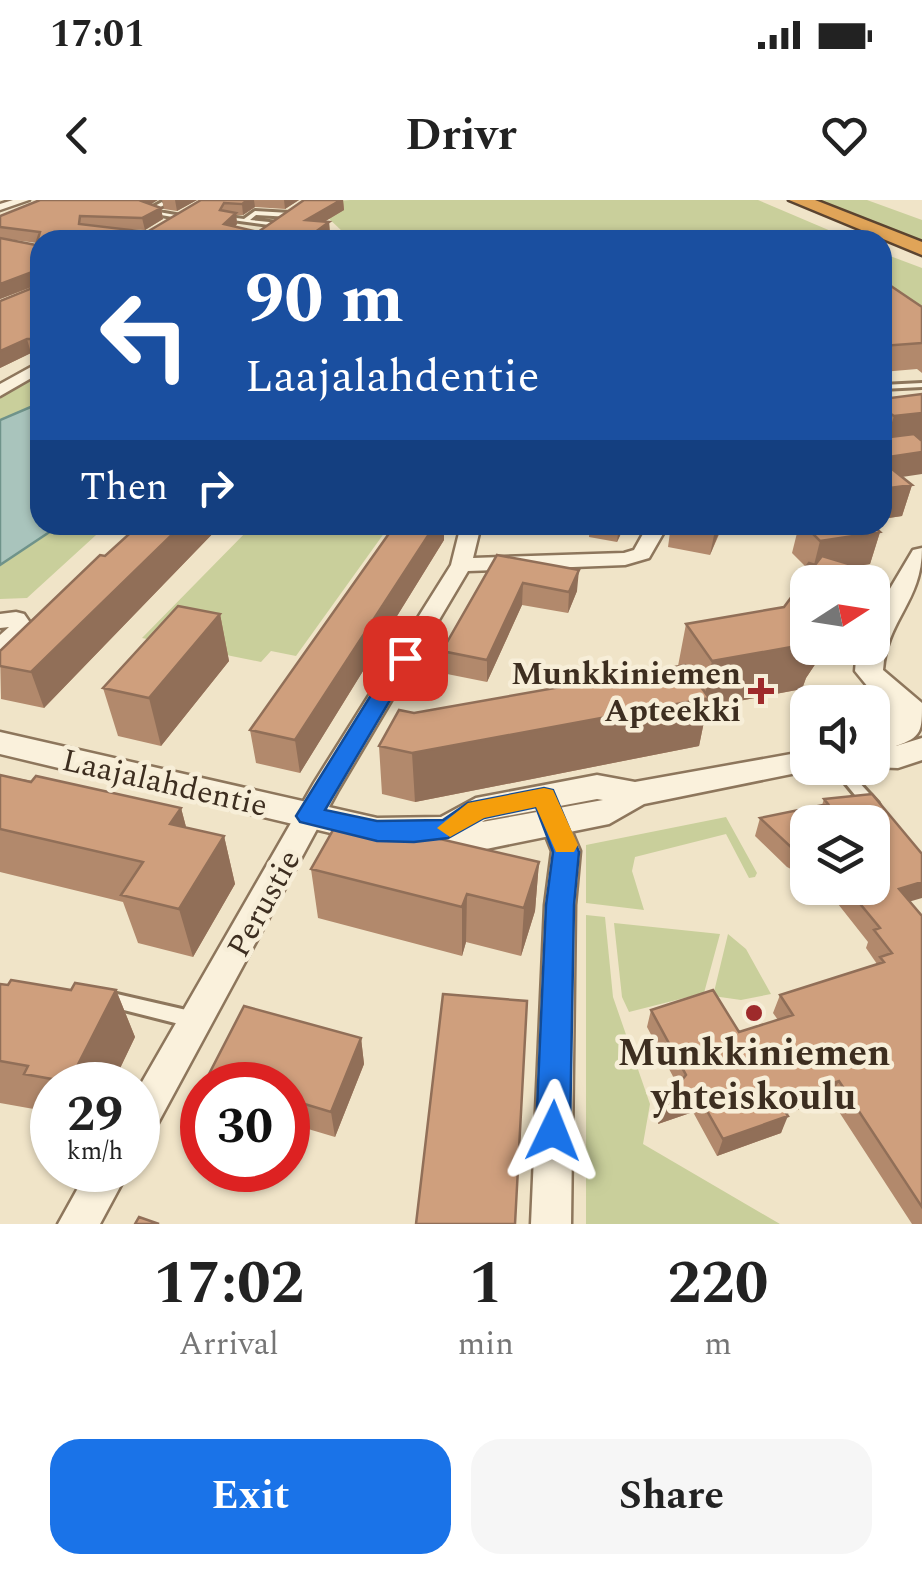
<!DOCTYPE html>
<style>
:root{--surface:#fff;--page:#f6f6f6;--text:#222;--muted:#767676;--accent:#1a73e8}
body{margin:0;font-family:Spectral,serif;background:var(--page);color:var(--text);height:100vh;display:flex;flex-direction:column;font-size:38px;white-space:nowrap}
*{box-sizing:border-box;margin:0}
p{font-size:32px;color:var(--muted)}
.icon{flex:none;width:55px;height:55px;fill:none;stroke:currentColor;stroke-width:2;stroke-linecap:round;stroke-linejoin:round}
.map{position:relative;height:1024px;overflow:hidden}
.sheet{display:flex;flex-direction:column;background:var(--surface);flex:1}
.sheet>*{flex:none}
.top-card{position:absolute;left:30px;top:30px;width:862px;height:305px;border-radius:30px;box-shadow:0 2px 8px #0004;background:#1a4fa0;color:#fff;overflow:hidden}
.needle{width:65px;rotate:78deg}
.controls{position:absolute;left:790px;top:365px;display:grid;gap:20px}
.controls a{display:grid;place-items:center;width:100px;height:100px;border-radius:20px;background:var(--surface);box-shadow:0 2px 8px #0004;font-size:50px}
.speed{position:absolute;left:30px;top:862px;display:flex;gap:20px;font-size:50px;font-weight:700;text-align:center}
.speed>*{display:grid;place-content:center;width:130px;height:130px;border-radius:50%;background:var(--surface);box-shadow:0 2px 8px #0004;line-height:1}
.speed small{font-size:25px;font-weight:400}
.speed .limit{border:15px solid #d22;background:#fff;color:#111}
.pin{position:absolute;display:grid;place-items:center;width:85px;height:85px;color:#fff;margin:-42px;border-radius:20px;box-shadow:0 5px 15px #0006}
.me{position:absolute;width:110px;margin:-55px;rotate:2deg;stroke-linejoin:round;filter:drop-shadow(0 0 8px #0008)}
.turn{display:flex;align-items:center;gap:35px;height:210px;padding:0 50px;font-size:45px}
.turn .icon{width:130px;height:130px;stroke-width:2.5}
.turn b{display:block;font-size:70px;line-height:85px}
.then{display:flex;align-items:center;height:95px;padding:0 50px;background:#0003;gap:20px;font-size:38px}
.eta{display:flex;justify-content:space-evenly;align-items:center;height:170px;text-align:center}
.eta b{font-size:60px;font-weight:700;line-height:70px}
.primary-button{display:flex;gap:20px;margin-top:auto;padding:20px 50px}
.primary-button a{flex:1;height:115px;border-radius:30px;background:var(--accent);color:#fff;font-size:40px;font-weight:700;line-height:115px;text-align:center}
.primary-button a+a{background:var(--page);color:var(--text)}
.status{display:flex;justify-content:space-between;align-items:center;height:70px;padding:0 50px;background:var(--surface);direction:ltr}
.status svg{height:28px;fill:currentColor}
header{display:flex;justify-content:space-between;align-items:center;height:130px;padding:0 50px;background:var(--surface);font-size:45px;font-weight:700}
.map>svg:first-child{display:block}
.green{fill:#c9cf9b}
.water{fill:#a9c4bc;stroke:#6f938a;stroke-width:2.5}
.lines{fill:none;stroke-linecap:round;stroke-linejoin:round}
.service-casing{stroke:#8d765c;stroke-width:6}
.minor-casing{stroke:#8d765c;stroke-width:5}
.tertiary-casing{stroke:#8d765c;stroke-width:5}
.motorway-casing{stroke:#5b4430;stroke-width:5}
.service{fill:#faf1dc;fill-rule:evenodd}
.minor{fill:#faf1dc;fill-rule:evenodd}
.tertiary{fill:#faf1dc;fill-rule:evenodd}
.motorway{fill:#e0a458;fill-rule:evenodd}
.wall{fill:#b2896c;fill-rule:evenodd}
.shaded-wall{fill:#916f58}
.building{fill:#cf9f7d;stroke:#916f58;stroke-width:2.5}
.route{fill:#1a73e8;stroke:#114b97;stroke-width:2.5}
.slow{fill:#f59e0b}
.poi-dot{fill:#9e2a2b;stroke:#f7eed8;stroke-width:4}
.labels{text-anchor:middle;stroke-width:9;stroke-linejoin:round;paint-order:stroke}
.poi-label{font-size:32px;font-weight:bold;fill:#3d2e20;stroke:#f7eed8;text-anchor:end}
.street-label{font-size:32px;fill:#3d2e20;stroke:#f7eed8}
.near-poi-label{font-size:38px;font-weight:bold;fill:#3d2e20;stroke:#f7eed8}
</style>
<div class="status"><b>17:01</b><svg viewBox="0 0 49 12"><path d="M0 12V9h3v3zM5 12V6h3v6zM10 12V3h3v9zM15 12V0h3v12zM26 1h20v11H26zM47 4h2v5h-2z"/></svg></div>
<header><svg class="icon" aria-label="back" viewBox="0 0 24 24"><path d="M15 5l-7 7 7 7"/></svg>Drivr<svg class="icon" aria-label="heart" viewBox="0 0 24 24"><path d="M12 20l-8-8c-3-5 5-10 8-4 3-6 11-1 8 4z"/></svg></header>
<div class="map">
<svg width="922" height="1024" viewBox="0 0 922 1024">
<rect width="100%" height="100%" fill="#f0e4c8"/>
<path class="green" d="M350 0H758L852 40H333L343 32 324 14 323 2Z
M809 0H867L922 20V44Z
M882 53 922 68V106L883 84Z
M40 174V325H107L27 398 0 399V195Z
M253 325H390L296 456 271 451 261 462 142 438Z
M726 617 757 673 755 677 749 678 726 634 635 657 632 671 644 710 586 703V645Z
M586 715 605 717 613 797 650 904 643 944 780 1024H586Z
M614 723 720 734 704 793 629 812 622 797Z
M728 734 746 749 771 794 741 800 713 796Z"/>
<path class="water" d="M40 203V325H60L0 365V220Z"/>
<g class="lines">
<g class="service-casing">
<path id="service" d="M162 2 164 5 153 11 187 17 184 19 144 12Z
M255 11 290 13 293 15 290 17 256 15 250 20 279 23 277 26 225 19 228 17 244 19Z
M922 183V187L882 189V185Z
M833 568H846L878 603 880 607 878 611H868Z
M108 792 195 812 201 815 203 820 201 825 195 828 108 806 102 804 100 799 102 794Z"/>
</g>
<g class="minor-casing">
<path id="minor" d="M13 0H29L0 10V4Z
M40 162V173L0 196V184Z
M461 325H481L473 358 624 353 634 350 648 325H668L649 358 625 365 468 371 337 592 151 936 138 941V889L314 583 451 365Z
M16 412 24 414 33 427 8 452 0 454V435L9 427 0 428V414Z
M548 596 558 599 580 651 575 705 571 1024H531L545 705 552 651 534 606 538 599Z
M88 970H129L100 1024H58Z"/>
</g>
<g class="tertiary-casing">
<path id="tertiary" d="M922 348C922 402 887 419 883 470L922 503C922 531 922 537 896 546L922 538V560L898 568 872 567V532L885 528 869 502 873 493 855 471 857 448H872V419L913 350Z
M0 532 377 618 441 617 476 598 597 575 635 582 808 551V568H821L644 604 609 624 486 649 448 642 377 644 0 554ZM597 599 603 600 482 622 485 620Z"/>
</g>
<g class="motorway-casing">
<path id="motorway" d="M789 0H815L922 42V55Z"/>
</g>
<use href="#service" class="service"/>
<use href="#minor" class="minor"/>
<use href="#tertiary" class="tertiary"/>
<use href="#motorway" class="motorway"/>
</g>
<path class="wall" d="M162 0H197L177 11 164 9Z
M201 0H299L285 9 255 7 243 15H236L237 24 235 27 258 32 304 0H343L344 10 324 22H329L330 34 322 40H40V152L31 153 0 168V101L40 84 0 99V16L151 4 161 8 163 19 145 30 122 29 147 32ZM7 39 37 43 36 45Z
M882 80 922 107V173L917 169 882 172Z
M922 194 902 277 912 285 902 316 882 319V199Z
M139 325H221L44 508 1 499 0 451Z
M395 325H446L444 328V340L300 573 256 563 250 530Z
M495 325H541L537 334 495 327Z
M590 325H625L617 342 589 337Z
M671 325H730L727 331 721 330 710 355 668 347Z
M799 325H872L880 332 870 364 855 366 808 448H826L806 478 802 489 707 507 699 546 415 602 382 594 379 546 414 513 678 466 686 424 784 407 793 395 798 378 806 367 792 353Z
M497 355 577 391 568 413 522 405 487 482 442 473V451Z
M220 414 229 461 161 546 118 536 103 488Z
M0 575 181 608 186 627 224 636 235 684 193 757 138 743 123 702 0 672Z
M824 599 922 716V1024H912L830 898 787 914 781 933 717 956 693 912 658 924 678 886 647 827 651 810 739 832 778 820 773 813 780 795 877 764 866 748 868 742 827 690 823 688H872L808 622V678L787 667 755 636 760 618 822 605Z
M539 662 535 711 521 756 466 742 462 756 318 718 311 669Z
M0 784 71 790H116L135 837 112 885H52V920H50L45 911 0 903Z
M361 838 364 864 335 937 288 923V885H211L208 876Z"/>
<path class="shaded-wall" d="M138 0H158L140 11Z
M175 0H197L177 11Z
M248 0H254L255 7 243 15 242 4Z
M284 0H299L285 9Z
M341 0H343L344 10 307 32 306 20Z
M161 8 163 19 145 30 142 18Z
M236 13 237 24 226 36 224 24Z
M329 22 330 34 322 40H307V38Z
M35 71 39 84 0 99V84Z
M40 136V152L38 154 34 139Z
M27 139 31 153 0 168V151Z
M922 213V240L885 245 894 216Z
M922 252V274L882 280V258Z
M912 285 902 316 882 319V289Z
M182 325H221L44 508 31 472Z
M435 325H446L444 328V340L300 573 295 540Z
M619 325H625L617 342Z
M716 325H722L710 355Z
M880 332 870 364 812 373 820 341Z
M579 370 577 391 568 413 569 392Z
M523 383 522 405 487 482V460Z
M220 414 229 461 161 546 149 498Z
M808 433V448H826L806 478 802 489 707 507 699 546 415 602 412 553 704 499 712 461Z
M181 608 194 657 170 624Z
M224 636 235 684 193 757 179 709Z
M539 662 535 711 521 756 524 708Z
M922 682V698L891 707 899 689Z
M467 694 466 742 462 756V707Z
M116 790 135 837 112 885H70L69 882Z
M361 838 364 864 335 937 331 912Z
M839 881 830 898 772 919 779 902Z
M698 895 693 912 658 924 662 906Z
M788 916 781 933 717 956 723 939Z"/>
<path class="building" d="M40 0H139L161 8 142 18 80 16 79 24 147 32 201 0H248L242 4 224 3 220 10 236 13 224 24 258 32 304 0H341L306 20 329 22 307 38 312 39 311 40H40V74L35 71 0 84V38L36 45 40 32 0 27V16Z
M40 79V136L34 139H27L0 151V101L40 85Z
M882 80 922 107V143L882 146Z
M922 194V213L894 216 882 208V199Z
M914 234 922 241V252L882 258V238Z
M887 265 912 285 882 289V266Z
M139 325H182L31 472 0 466V451L100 355 105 356Z
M395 325H435L295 540 250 530Z
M804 325H872L880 332 820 341Z
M497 355 579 370 569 392 523 383 487 460 442 451Z
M822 356 862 368 852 382H808V444L712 461 686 424 784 407 804 380 798 378 809 363 815 365Z
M178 406 220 414 149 498 103 488Z
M685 465 709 498 412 553 379 546 399 510 414 513Z
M0 575 31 582 36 576 181 608 170 624 224 636 179 709 121 695 143 662 0 629Z
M872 594 922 654V682L899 689 922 716V1007L839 881 779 902 788 916 723 939 698 895 662 906 686 875 651 810 713 790 739 832 793 815 780 795 884 762 880 757 892 753 874 730 880 728 847 688H872V622H808V657L793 649 760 618 828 604 824 599Z
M341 616 539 662 524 708 467 694 462 707 311 669Z
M11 780 71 790 75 783 116 790 69 882 24 874 28 866 0 861V784L8 785Z
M443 794 527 801 515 1024H416Z
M244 806 361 838 331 912 288 899V885H239L208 876Z
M139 1017 159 1024H135Z"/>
<path class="route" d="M405 451 415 458 325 610 377 621 443 620 468 603 544 588 553 590 579 652 574 705 570 931 565 943 553 948 541 943 536 931 546 705 553 652 536 607 484 618 448 638 414 642 377 641 300 622 296 616 394 458Z"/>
<path class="slow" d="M544 588 553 590 578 645 574 652H556L536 607 484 618 450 637 437 628 468 603Z"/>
<g class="poi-dot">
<path d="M756 476h10v10h10v10h-10v10h-10v-10h-10v-10h10z"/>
<circle cx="754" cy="813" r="10"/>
</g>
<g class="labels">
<g class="poi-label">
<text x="741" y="484">Munkkiniemen<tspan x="741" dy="37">Apteekki</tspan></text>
</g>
<g class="street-label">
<text transform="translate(165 582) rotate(13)" y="11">Laajalahdentie</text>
<text transform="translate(263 703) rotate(-61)" y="11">Perustie</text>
</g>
<g class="near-poi-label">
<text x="754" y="865">Munkkiniemen<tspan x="754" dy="44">yhteiskoulu</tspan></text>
</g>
</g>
</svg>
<div class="controls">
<a><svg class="needle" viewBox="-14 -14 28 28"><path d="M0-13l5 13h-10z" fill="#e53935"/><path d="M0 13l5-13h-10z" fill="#767676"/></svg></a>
<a><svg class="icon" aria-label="sound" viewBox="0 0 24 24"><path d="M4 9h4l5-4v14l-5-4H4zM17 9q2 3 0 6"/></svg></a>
<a><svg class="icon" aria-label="layers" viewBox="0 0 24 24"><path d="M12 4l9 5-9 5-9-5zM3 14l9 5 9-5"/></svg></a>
</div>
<div class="speed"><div>29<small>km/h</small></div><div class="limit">30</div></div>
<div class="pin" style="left:405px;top:458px;background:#d93025"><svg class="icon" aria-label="arrive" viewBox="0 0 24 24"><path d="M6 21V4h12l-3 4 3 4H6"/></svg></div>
<svg class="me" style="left:553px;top:931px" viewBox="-20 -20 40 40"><path d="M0-17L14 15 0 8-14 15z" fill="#1a73e8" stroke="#fff" stroke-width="4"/></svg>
<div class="top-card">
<div class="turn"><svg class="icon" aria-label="left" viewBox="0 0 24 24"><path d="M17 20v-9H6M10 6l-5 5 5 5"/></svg><div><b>90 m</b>Laajalahdentie</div></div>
<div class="then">Then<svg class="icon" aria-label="right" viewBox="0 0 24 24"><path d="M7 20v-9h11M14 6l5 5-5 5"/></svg></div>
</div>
</div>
<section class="sheet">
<div class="eta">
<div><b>17:02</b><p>Arrival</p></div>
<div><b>1</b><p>min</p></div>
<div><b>220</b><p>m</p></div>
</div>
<div class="primary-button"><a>Exit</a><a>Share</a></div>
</section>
